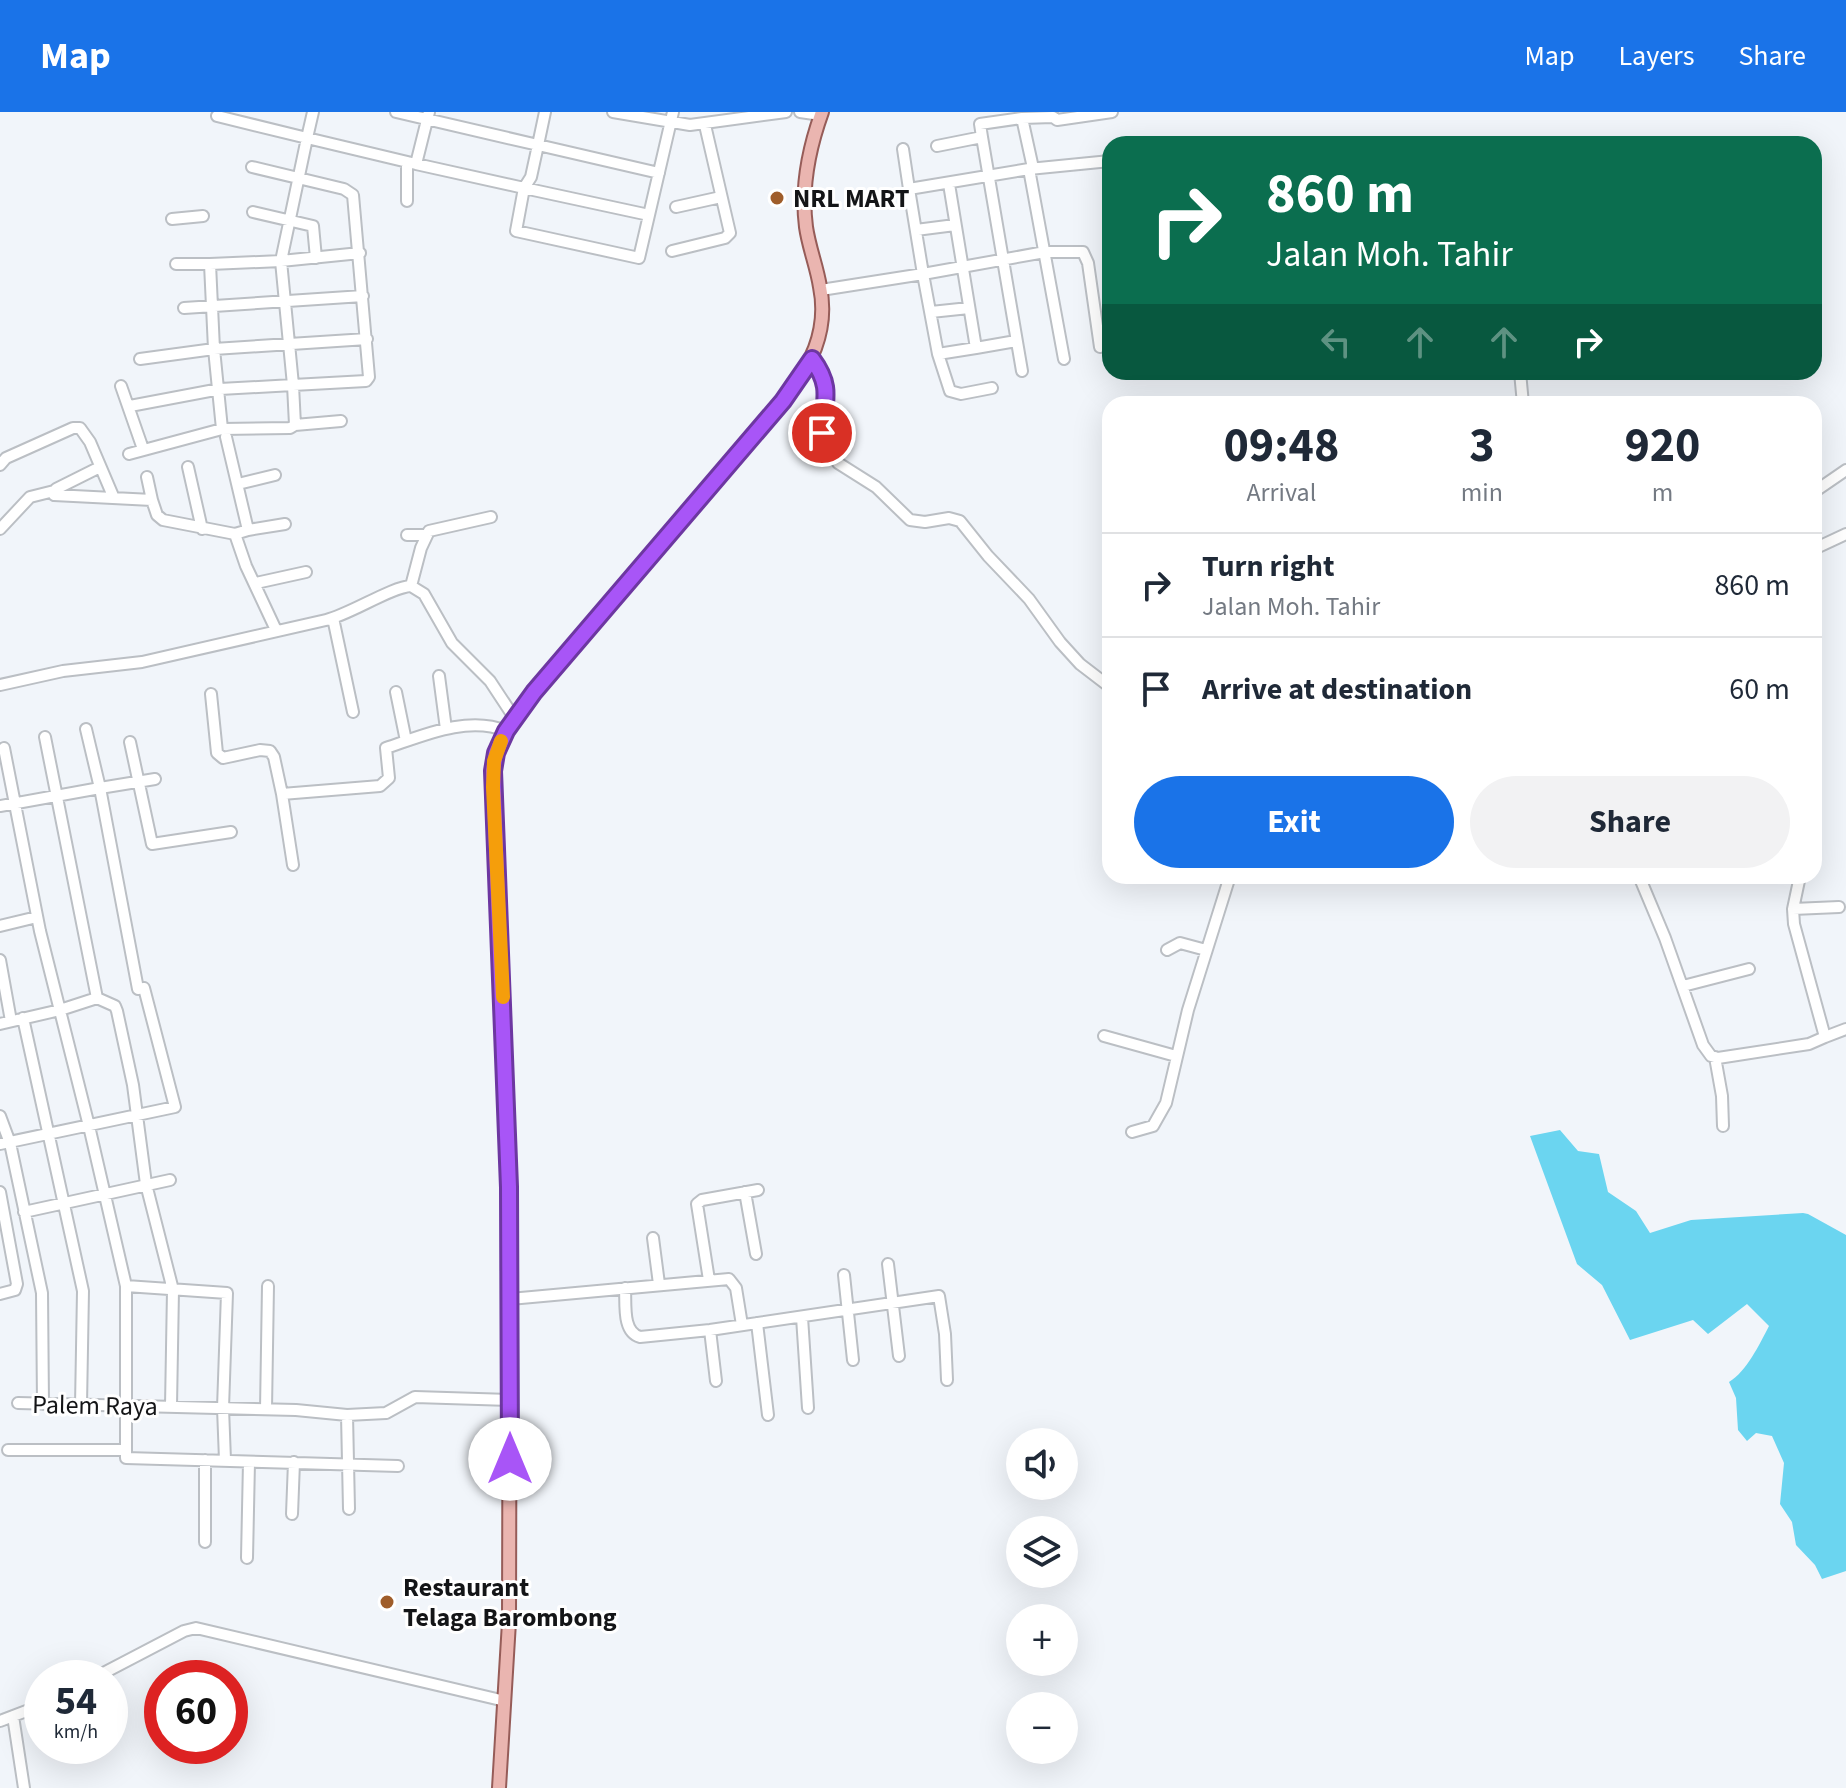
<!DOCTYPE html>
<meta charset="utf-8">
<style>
:root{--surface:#fff;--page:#f2f2f3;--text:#1f2937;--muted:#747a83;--line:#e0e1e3;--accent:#1a73e8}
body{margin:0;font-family:"Source Sans 3",sans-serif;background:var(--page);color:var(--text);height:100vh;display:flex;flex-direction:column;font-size:30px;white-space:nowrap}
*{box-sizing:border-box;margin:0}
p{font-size:26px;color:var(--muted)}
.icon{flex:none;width:44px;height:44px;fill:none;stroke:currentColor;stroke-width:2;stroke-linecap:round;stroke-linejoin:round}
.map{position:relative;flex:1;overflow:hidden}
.side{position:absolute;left:1102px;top:284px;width:720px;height:488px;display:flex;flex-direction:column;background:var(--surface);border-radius:24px;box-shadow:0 8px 32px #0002}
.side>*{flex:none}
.hud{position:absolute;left:1102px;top:24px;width:720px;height:244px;border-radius:24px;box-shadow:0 8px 32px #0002;background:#0b6e4f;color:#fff;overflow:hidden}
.controls{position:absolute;left:1006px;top:1316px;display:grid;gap:16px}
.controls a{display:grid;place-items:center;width:72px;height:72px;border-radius:50%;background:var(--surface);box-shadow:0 8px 32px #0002;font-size:40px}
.speed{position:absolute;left:24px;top:1548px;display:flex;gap:16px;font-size:40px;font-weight:700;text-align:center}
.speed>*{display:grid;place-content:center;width:104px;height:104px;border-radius:50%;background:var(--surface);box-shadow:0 8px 32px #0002;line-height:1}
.speed small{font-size:20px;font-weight:400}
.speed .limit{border:12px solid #d22;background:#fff;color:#111}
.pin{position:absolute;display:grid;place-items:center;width:68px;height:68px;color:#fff;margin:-34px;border:4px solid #fff;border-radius:50%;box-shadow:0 2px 8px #0007}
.me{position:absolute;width:88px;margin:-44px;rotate:0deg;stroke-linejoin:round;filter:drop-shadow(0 0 6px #0008)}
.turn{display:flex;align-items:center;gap:28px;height:168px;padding:0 32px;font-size:36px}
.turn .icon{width:104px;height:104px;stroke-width:2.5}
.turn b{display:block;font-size:56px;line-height:68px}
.lanes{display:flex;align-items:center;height:76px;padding:0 32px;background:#0003;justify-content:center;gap:40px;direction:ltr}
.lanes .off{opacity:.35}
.eta{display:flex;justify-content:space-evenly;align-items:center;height:136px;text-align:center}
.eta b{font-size:48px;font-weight:700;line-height:56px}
.button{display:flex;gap:16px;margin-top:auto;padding:16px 32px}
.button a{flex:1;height:92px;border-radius:48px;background:var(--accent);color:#fff;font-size:32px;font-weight:700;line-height:92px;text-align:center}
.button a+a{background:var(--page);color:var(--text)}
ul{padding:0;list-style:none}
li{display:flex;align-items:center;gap:24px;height:104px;padding:0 32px;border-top:2px solid var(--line)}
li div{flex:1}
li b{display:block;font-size:30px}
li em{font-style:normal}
header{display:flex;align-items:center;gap:48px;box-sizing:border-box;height:112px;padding:0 40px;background:var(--accent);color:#fff}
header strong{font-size:38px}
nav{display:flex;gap:44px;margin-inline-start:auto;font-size:28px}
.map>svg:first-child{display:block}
.water{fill:#6bd5f0}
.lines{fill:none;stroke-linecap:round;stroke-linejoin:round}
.minor-casing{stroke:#bbbfc4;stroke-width:14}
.major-casing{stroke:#965c58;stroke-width:16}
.minor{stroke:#fff;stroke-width:10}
.major{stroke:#eab5b0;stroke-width:12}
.route-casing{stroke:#6d37a1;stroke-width:20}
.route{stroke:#a855f7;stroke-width:14}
.slow{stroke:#f59e0b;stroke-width:14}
.poi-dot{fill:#9f5d2a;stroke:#fff;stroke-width:3}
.labels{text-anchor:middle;stroke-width:6;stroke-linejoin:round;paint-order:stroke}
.poi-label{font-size:26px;font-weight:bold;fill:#141517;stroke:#fff;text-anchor:start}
.street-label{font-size:26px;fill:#141517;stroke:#fff}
</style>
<header>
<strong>Map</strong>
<nav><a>Map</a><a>Layers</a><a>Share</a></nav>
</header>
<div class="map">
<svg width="1846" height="1676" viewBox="0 0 1846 1676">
<rect width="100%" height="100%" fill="#f1f5fa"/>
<path class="water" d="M1560 1018 1578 1039 1599 1042 1608 1080 1636 1099 1650 1121 1691 1108 1803 1101 1808 1102 1846 1123V1459L1822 1467 1815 1453 1796 1433 1792 1410 1780 1392 1784 1351 1772 1324 1756 1321 1747 1329 1738 1318 1736 1286 1729 1270C1747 1259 1759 1233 1769 1214L1747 1192 1708 1222 1693 1208 1630 1228 1602 1173 1577 1152 1530 1024Z"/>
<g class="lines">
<g class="minor-casing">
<path id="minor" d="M313 0 307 26 416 52 429 0
M396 0 538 33 545 0
M613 0 690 13 786 0
M800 0 821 3
M1022 6 1053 5 1057 8 1112 0
M982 25 980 12 1022 6 1033 56
M937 34 982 25 1022 259
M903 37 909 77
M416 52 524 76 531 65 538 33 659 61
M1029 57 1110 49
M407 89V50
M676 95 721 85
M253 100 313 114 316 146
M649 103 524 76 516 119 639 146 673 0
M172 107 203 104
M916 118 955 113
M672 139 725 126 730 121 705 13
M176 152H210
M821 178 923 162 909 77 1029 57 1064 247
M184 196 363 184
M931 200 969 196
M976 236 1016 229
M938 242 976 236 949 72
M140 247 214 237 367 227
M812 247 824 267 826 275 824 329 838 351 876 375 910 408 925 410 949 406 960 409 988 444 1029 487 1060 530 1080 552 1110 575
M1520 260 1523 292
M121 274 143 337
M992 276 961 282 950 279 938 242 923 162 1045 140H1083L1088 151 1100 235
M130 294 220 277 293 273 281 149 307 26 217 4
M295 313 341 309
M222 317 214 237 210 152 281 149 360 141
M226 325 248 418 235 422
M129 342 222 317 290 316 295 313 293 273 366 269 369 265 353 83 344 77 252 55
M0 353 6 346 73 316H80L90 330 113 384
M100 355 56 377 54 383 152 388 157 403 163 408 235 422 246 454 276 518
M188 355 202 417
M147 365 152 388
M238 372 275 363
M1814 380 1846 358
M0 417 30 385 54 379
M248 418 285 412
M407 423H426
M1814 437 1846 422
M256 471 306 460
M411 474 421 436 429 419 491 405
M333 506 353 600
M439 564 446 617
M0 573 63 559 142 550 326 508C351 502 391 475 411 474L424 482 452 531 490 569 515 607
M396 580 406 629
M211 582 217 641 223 646 260 638 270 639 274 645 282 682 380 674 389 666 386 636C422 624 468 603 506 619
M86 617 100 676 155 667
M45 625 97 886
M130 630 152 732 231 720
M4 636 40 819 89 1014 126 1174 227 1181 223 1296 225 1348
M282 682 293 753
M0 694 100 676 138 877 144 876 175 995 0 1032
M1639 764 1665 826 1703 933 1711 944 1718 946 1809 932 1825 925 1794 812 1793 797 1800 764
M1793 797 1839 795
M0 814 37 805
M1167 838 1180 831 1206 838
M0 848 11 909
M1683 874 1749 857
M97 886 115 894 117 899 133 973 146 1072 173 1178 171 1294
M23 906 83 1179 81 1293
M0 912 60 898 97 886
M1104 924 1176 944
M1825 925 1846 917
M1715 945 1722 984 1723 1014
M0 1004 10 1031 42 1181 43 1292
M1132 1020 1153 1014 1166 991 1188 898 1230 764
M0 1080 17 1172 15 1178 0 1182
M745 1080 756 1142
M24 1100 170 1068
M653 1126 659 1172
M888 1152 899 1244
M844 1163 853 1248
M709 1168 697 1092 702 1088 758 1078
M126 1174V1346L398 1354
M625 1176C626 1192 622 1220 640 1225L710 1218 939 1184 945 1222 947 1268
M510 1187 729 1167 736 1176 742 1213
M802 1205 808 1296
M757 1211 768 1303
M710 1218 716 1269
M18 1291 296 1298 347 1303 386 1301 415 1285 510 1288
M266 1297 268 1174
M347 1303 349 1397
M8 1338H124
M205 1348V1430
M292 1402 294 1350
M247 1446 249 1350
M94 1566 184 1519 196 1516 505 1589
M13 1604 24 1676
M0 1609 42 1593"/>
</g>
<g class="major-casing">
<path id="major" d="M499 1676 509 1510 510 1105 493 659 496 641 506 619 534 580 783 289C810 256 829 219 820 175 817 155 809 136 806 115 801 77 809 36 822 0"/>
</g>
<use href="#minor" class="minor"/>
<use href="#major" class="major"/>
</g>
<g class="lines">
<g class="route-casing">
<path id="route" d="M510 1347 509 1075 493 659 496 641 506 619 534 580 783 289 812 247C833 275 824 289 822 321"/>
</g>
<use href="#route" class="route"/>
<path class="slow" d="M501 629 494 649 493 675 503 885"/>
</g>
<g class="poi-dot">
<circle cx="777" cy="86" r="8"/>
<circle cx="387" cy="1490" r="8"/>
</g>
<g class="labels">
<g class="poi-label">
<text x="793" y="95">NRL MART</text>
<text x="403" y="1484">Restaurant<tspan x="403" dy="30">Telaga Barombong</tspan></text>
</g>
<g class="street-label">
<text transform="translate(95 1293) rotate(1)" y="9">Palem Raya</text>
</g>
</g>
</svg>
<div class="controls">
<a><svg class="icon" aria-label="sound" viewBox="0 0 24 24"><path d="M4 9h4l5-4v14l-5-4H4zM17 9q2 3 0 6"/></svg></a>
<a><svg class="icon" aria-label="layers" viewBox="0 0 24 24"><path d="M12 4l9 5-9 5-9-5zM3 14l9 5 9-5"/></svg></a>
<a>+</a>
<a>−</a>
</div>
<div class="speed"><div>54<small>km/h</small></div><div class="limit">60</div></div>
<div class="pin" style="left:822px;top:321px;background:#d93025"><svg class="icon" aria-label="arrive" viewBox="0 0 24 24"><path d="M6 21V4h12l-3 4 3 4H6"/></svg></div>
<svg class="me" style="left:510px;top:1347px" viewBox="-20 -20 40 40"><circle r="19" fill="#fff"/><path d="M0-13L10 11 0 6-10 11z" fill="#a855f7"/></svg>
<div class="hud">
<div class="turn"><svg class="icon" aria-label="right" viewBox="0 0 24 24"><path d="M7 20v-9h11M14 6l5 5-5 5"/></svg><div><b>860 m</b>Jalan Moh. Tahir</div></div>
<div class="lanes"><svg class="icon off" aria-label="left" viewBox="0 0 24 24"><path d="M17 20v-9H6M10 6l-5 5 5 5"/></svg><svg class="icon off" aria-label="ahead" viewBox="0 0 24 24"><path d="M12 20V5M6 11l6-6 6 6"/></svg><svg class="icon off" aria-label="ahead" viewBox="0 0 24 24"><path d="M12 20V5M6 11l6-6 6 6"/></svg><svg class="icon" aria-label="right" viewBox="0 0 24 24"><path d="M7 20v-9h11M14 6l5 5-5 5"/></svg></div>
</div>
<section class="side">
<div class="eta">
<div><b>09:48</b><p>Arrival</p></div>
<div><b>3</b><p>min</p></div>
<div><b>920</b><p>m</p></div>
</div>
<ul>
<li><svg class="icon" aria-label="right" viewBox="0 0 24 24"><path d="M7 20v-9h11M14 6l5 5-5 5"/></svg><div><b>Turn right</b><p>Jalan Moh. Tahir</p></div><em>860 m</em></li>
<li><svg class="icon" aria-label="arrive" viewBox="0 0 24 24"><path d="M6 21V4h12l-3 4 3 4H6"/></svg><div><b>Arrive at destination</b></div><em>60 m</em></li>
</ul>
<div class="button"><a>Exit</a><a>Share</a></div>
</section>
</div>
